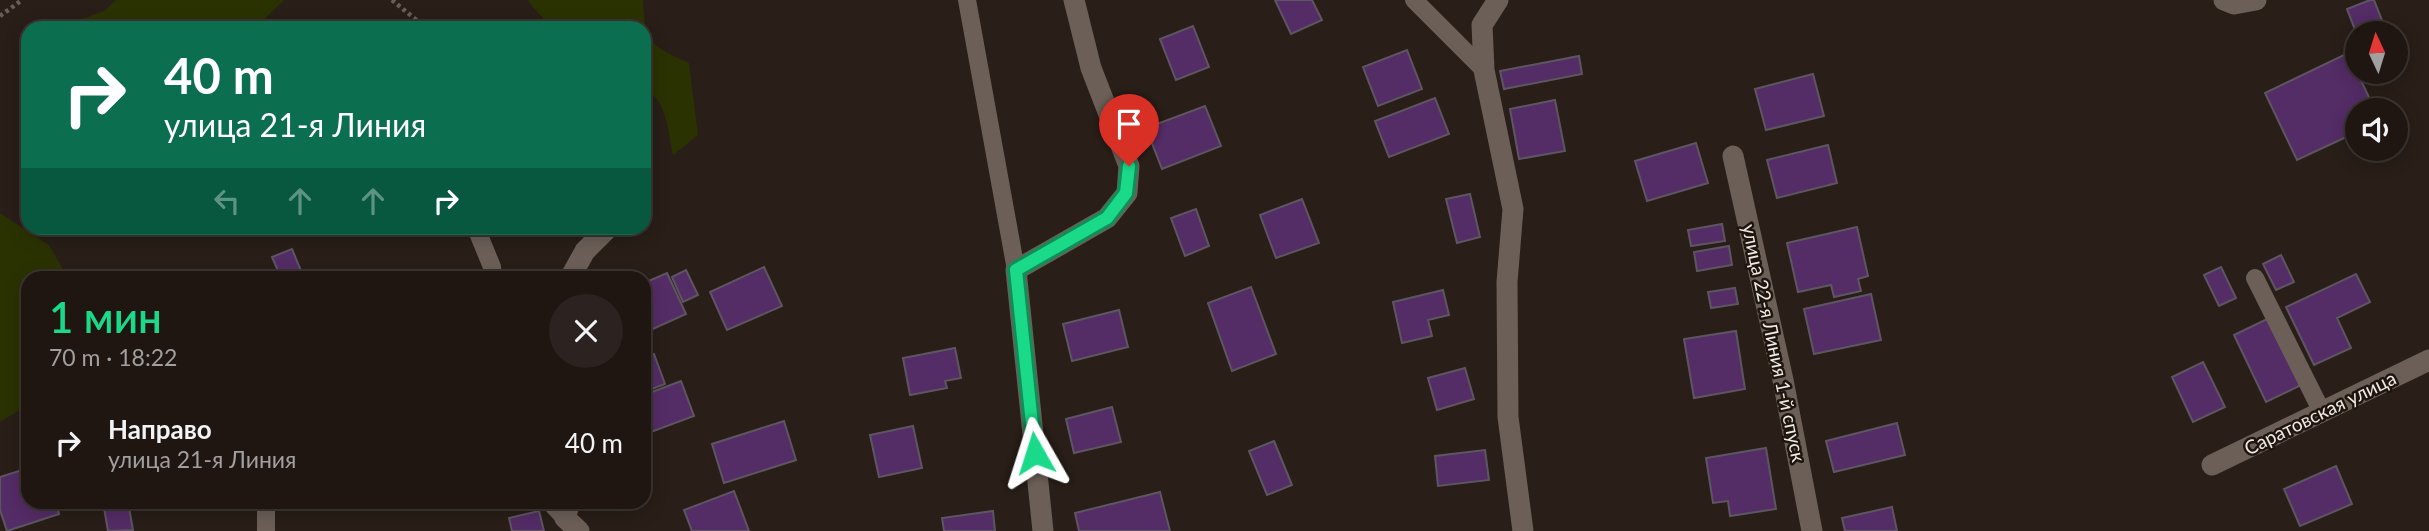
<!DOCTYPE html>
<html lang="ru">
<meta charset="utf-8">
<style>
:root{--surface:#1f1612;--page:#2c2320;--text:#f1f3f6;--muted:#a19f9f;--line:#3c3532;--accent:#1ad988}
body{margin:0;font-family:Lato,sans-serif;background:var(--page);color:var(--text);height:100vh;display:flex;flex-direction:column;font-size:26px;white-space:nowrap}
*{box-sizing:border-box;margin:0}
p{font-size:23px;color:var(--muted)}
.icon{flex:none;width:38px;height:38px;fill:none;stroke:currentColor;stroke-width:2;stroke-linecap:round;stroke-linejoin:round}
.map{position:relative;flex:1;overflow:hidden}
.panel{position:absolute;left:21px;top:271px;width:630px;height:238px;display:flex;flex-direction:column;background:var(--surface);border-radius:21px;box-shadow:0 4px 18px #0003,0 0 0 2px var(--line)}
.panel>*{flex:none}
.hud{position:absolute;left:21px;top:21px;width:630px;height:214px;border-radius:21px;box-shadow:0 4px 18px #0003,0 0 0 2px var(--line);background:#0b6e4f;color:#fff;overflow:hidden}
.needle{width:46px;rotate:356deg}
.controls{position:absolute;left:2345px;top:21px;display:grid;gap:14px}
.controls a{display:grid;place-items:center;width:63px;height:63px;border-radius:50%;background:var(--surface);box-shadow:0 4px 18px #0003,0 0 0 2px var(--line);font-size:35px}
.pin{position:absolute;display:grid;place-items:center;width:60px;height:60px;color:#fff;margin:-72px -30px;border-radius:50% 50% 50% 0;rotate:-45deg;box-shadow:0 0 7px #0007}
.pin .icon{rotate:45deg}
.me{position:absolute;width:77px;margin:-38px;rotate:354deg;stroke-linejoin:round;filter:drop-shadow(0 0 5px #0008)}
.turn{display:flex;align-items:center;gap:24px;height:147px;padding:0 28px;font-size:32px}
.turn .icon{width:91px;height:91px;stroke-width:2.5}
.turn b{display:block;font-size:49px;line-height:60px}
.lanes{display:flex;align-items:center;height:66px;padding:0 28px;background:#0003;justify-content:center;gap:35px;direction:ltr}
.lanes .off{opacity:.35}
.round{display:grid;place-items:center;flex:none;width:74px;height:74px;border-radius:37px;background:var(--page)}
.head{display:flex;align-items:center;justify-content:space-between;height:119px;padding:0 28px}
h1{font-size:42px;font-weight:600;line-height:52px;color:var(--accent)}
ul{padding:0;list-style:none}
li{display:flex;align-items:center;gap:21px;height:105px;padding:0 28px}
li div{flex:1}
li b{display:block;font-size:26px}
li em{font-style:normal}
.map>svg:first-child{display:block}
.green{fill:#2b3202}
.building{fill:#542c66;stroke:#5d5661;stroke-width:2}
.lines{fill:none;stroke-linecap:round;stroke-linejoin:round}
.path{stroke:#695f5a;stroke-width:4.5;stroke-dasharray:3.5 3.5;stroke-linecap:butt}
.lane{stroke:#6c5f58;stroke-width:18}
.street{stroke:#6c5f58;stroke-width:21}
.route-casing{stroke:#118d58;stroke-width:18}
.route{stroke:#1ad988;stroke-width:12}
.labels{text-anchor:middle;stroke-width:5;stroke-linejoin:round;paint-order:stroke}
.street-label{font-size:19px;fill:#f1e9e5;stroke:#1f150f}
</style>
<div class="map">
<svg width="2429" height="531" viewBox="0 0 2429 531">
<rect width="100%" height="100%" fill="#291e18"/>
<path class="green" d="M116 0H284L255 28H70L74 22 104 11Z
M528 0H643C645 44 650 45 689 63L698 135 673 155C668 133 667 99 644 88V28H550C545 17 534 11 528 0Z
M0 213 49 245 68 278H28V405L0 422Z"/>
<path class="building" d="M1275 0H1312L1322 20 1291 34Z
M2370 0H2374L2387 33H2357V35L2347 9Z
M1193 26 1209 67 1176 80 1160 39Z
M1407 50 1422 89 1378 106 1363 67Z
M2348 53 2375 110H2357V132L2297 160 2265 93Z
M1579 56 1582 74 1504 89 1500 71Z
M1813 74 1824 116 1766 130 1755 89Z
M1435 98 1449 134 1389 157 1375 121Z
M1555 100 1565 151 1519 159 1510 109Z
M1205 106 1221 146 1162 169 1146 128Z
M1696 143 1708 183 1647 201 1635 161Z
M1828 145 1837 183 1777 198 1767 160Z
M1470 194 1480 237 1457 243 1446 199Z
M1302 199 1319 243 1276 258 1260 215Z
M1196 209 1209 246 1185 256 1171 218Z
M1722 224 1725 241 1691 246 1688 230Z
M1857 227 1868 276 1858 279 1861 291 1834 297 1831 285 1798 292 1787 243Z
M1729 246 1732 265 1697 271 1694 252Z
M292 249 304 278H281L272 257Z
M2281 255 2294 282 2276 290 2263 264Z
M764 267 782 306 727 330 710 292Z
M2221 267 2236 298 2219 306 2204 275Z
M686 270 698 295 683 302 672 277Z
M667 273 686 314 644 333V283Z
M2356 274 2370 302 2337 318 2351 348 2314 365 2286 307Z
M1251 287 1276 354 1232 371 1208 303Z
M1735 288 1738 304 1711 308 1708 292Z
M1443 290 1449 315 1428 320 1432 336 1402 343 1393 302Z
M1871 294 1881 340 1814 354 1804 309Z
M1119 310 1128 347 1072 361 1063 324Z
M2269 318 2301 385 2266 402 2234 335Z
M1736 331 1745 389 1694 398 1684 339Z
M955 348 961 378 945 381 947 388 910 395 903 358Z
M654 354 665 384 644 392V357Z
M2203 362 2225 407 2193 422 2172 377Z
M1465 368 1474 399 1437 410 1428 378Z
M681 381 694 416 651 432 644 412V395Z
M1112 407 1121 442 1074 453 1066 419Z
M784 421 796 460 724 483 712 444Z
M1897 423 1905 455 1834 472 1826 441Z
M913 426 922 468 879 477 870 435Z
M1274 441 1292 485 1267 495 1249 451Z
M1766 448 1776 509 1730 516 1728 501 1713 503 1706 458Z
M1485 450 1489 480 1438 486 1435 456Z
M2336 466 2352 504 2300 526 2284 489Z
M28 468V502H56L59 514 7 531 0 510V477Z
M734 491 749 531H692L684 510Z
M1160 492 1170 531H1079L1075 513Z
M103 502H128L133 530 108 531Z
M1892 507 1897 531H1845L1842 518Z
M539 511 544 531H512L509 518Z
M993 511 995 531H944L942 518Z"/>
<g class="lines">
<path class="path" d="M392 0 426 28
M0 16 22 0"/>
<path class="lane" d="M967 0 1016 270
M1414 0 1484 70
M476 228 492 267 493 278
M2255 278 2322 412
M550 502 565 518
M266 531V502"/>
<path class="street" d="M1498 0 1482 25 1484 70 1513 209 1507 282 1508 417 1523 531
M2224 0 2234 4 2256 0
M1733 156 1783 380 1812 531
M570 278 585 251 608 228
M2212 465 2429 360
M570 502 565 518 579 531
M1043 531 1016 270 1107 218 1127 193 1129 166 1091 68 1074 0"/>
</g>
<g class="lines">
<g class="route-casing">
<path id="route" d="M1035 453 1016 270 1107 218 1126 193 1129 166"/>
</g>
<use href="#route" class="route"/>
</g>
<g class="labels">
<g class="street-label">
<text transform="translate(1774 343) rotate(78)" y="7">улица 22-я Линия 1-й спуск</text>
<text transform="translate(2320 413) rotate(-26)" y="7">Саратовская улица</text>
</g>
</g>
</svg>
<div class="controls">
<a><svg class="needle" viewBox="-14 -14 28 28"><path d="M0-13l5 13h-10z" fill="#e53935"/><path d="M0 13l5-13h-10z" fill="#a19f9f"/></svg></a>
<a><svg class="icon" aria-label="sound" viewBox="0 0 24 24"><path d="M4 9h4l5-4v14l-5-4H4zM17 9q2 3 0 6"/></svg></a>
</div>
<div class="pin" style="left:1129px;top:166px;background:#d93025"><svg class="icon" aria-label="arrive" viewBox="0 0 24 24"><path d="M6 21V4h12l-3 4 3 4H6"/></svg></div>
<svg class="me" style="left:1035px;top:453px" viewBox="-20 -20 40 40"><path d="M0-17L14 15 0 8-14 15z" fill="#1ad988" stroke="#fff" stroke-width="4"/></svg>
<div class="hud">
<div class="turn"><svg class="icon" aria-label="right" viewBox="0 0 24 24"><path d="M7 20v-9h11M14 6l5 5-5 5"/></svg><div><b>40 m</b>улица 21-я Линия</div></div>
<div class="lanes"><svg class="icon off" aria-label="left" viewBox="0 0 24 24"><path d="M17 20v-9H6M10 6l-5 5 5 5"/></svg><svg class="icon off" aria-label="ahead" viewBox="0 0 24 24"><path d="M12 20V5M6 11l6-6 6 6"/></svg><svg class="icon off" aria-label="ahead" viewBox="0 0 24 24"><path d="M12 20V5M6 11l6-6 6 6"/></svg><svg class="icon" aria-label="right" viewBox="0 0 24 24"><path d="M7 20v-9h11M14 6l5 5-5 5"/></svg></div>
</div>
<section class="panel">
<div class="head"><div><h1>1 мин</h1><p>70 m · 18:22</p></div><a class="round"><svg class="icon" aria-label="close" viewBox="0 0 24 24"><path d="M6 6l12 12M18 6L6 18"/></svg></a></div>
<ul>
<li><svg class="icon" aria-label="right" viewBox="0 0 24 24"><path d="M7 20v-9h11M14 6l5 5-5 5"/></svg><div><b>Направо</b><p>улица 21-я Линия</p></div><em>40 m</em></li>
</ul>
</section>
</div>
